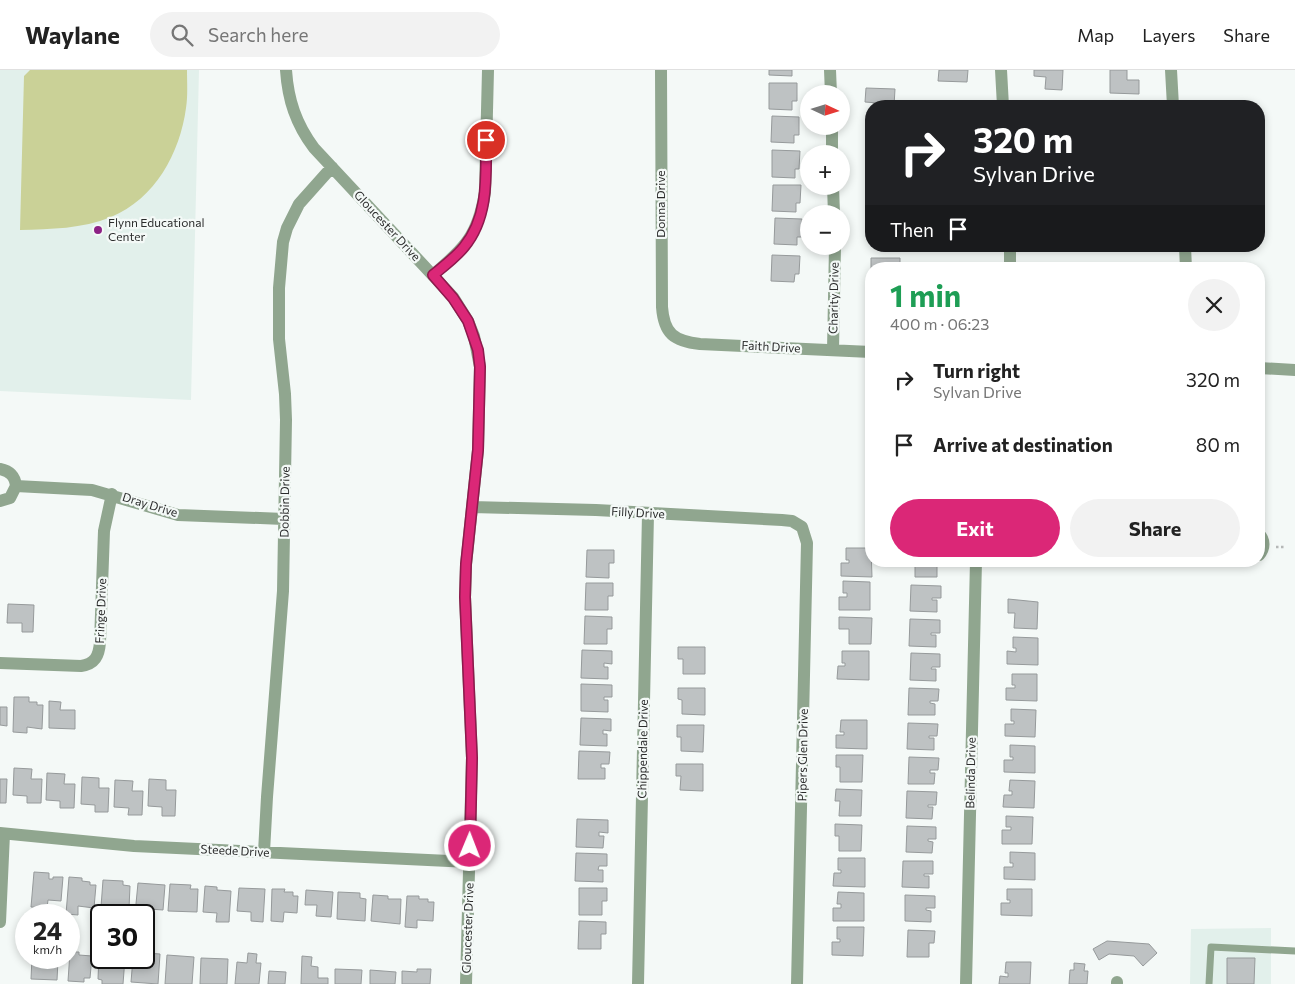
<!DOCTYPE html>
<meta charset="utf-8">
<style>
:root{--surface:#fff;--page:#f2f2f2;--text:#222;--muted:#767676;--line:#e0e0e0;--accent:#db2777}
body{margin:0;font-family:Commissioner,sans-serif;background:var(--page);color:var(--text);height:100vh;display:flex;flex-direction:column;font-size:19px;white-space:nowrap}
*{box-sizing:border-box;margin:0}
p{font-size:16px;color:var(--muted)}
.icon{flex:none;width:28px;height:28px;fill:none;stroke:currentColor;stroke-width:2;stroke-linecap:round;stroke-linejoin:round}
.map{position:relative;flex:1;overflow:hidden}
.drawer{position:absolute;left:865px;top:192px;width:400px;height:305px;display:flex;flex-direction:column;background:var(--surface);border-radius:20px;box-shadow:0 2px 8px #0003}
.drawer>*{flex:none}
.guide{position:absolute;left:865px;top:30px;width:400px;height:152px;border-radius:20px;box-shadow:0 2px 8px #0003;background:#202124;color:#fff;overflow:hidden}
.needle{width:32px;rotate:94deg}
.buttons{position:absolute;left:800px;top:15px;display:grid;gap:10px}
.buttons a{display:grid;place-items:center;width:50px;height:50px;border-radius:50%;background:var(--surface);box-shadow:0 2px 8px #0003;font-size:25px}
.speed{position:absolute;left:15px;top:834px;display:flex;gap:10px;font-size:25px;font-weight:700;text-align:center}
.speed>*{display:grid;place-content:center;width:65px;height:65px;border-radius:50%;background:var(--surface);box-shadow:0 2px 8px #0003;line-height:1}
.speed small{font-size:12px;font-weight:400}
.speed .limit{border:2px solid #111;border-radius:8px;background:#fff;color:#111}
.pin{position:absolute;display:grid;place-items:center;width:42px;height:42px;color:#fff;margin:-21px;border:2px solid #fff;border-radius:50%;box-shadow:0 1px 5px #0007}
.me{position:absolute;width:55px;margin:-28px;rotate:1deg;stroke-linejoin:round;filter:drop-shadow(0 0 4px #0008)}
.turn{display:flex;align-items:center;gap:18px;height:105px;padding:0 25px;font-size:22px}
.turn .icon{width:65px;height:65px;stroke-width:2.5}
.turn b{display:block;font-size:35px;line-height:42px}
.then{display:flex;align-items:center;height:48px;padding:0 25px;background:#0003;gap:10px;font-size:19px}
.round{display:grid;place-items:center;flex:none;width:52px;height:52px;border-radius:26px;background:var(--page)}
.summary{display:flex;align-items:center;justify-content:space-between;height:85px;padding:0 25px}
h1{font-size:30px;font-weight:700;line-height:38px;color:#1e9e55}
.action{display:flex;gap:10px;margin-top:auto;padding:10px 25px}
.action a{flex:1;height:58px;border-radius:30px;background:var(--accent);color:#fff;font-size:20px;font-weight:700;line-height:58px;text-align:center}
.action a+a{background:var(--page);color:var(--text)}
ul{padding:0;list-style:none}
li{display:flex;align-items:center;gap:15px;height:65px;padding:0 25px}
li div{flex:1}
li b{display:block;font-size:19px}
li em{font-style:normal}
header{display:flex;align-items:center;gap:30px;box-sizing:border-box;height:70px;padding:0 25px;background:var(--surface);border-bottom:1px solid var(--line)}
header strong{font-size:24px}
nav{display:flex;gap:28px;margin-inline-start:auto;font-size:18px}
.search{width:350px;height:45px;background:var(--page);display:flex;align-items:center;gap:12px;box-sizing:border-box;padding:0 18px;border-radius:28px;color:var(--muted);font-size:19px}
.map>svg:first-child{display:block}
.built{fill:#e2f0eb}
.green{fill:#cad197}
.building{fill:#bec2c3;stroke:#969a9b}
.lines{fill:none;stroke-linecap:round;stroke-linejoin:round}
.path{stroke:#b5b8b7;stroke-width:2.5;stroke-dasharray:2.5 2.5;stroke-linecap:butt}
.service{stroke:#90a68f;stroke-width:7}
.minor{stroke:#90a68f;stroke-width:12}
.route-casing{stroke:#8e194d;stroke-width:12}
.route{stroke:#db2777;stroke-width:9}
.poi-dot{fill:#8c2185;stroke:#f4f9f7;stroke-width:2}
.labels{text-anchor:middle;stroke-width:4.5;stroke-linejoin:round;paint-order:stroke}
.street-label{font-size:12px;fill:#2b2c2c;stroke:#f4f9f7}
.poi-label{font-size:12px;fill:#2b2c2c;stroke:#f4f9f7;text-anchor:start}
</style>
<header>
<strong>Waylane</strong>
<div class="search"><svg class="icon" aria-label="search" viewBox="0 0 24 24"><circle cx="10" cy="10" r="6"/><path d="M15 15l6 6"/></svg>Search here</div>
<nav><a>Map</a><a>Layers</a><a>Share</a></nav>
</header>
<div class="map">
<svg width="1295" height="914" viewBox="0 0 1295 914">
<rect width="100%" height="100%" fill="#f4f9f7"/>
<path class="built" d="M0 0H199L191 330 0 321Z
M1271 858V914H1190L1191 859Z"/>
<path class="green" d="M30 0H187C187 13 188 26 186 38 180 83 155 129 111 147 82 159 51 159 20 160L24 6Z"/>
<path class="building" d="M769 0H792V6L769 5Z
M939 0H968L967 12 938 11Z
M1034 0H1063L1062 20 1045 19 1046 7 1034 6Z
M1110 0H1127V10H1139V24L1110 23Z
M769 13H797V31H792V40L769 39Z
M866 18 895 19 894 36H878V33L865 32Z
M772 46 799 47V65H794V73L771 72Z
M772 80 800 81 799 99H795V108L772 107Z
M867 86H871V101H866Z
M773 115H801L800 133H796V142L772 141Z
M775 148 802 149V167H797V175L774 174Z
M883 176H899V181H883Z
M772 185 800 186 799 204H795L794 212 771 211Z
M871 188H900V199H871V202Z
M1044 196 1073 197V199H1044Z
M846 478H871L872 507 841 506V493H849V490H846Z
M587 480H614V493H609V508L586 507Z
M915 491H942V493H937V507H915Z
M843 511 870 512V540H839V527H847V523H843Z
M586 513H613V526H608V540H585Z
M911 515 941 516V528H932V530H937V542L910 541Z
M1008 529 1038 532 1037 559 1014 558 1015 543H1008Z
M8 534 34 535 33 562H22V553H7Z
M585 546 612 547V559H607V574H584Z
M839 547 872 548 871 574H849V559H839Z
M910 549 940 550V563H931V565H936V577L909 576Z
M1013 567 1038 568V595L1007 594V581L1016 582V578H1013Z
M678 577H705V604H683V589H678Z
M582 580 612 581V594L604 593V597H608V609L581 608Z
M842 581H869V610L837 609 838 596H845V593H842Z
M911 583 940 584V597H932L931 599H936V611L910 610Z
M1012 604H1037V631L1006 630V618H1015V615H1012Z
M581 614 612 615V627H604V630H608V642L581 641Z
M678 618H705V645L682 644V630L678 629Z
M909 618 939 619 938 631H930V633L935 634V645H908Z
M14 627H29V632H37V635H43L42 659 27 657V663L13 662Z
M49 631 61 632 60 640H75V659L49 658Z
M0 637H7V656L0 655Z
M1011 639 1036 640 1035 667 1005 666V654H1014V651H1011Z
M581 648 611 649V661L603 660V664H607V676L580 675Z
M841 650H867V679L836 678V665H844V662H840Z
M908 653 938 654 937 666H929V668H934V680L907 679Z
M677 655H704L703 682 681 681V667H677Z
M1010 675 1035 676V703L1004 702V690H1013V687H1010Z
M579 681 610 682 609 694H601V698H605V709H578Z
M836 685H863L862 712H840V697H836Z
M909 687 939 688 938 700H930V703H935L934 714H908Z
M676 694H703V721L680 720 681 706H676Z
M14 698 32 699 31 709H42L41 733H27V726L13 725Z
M47 703 65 704 64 714H75L74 738H60V731L46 730Z
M82 707 99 708V718H109L108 742H95V735L81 734Z
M0 709H7L6 733H0Z
M149 709 166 710V720H176L175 746H162V737L148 736Z
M115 710 133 711 132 721H143L142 745H128L129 738 114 737Z
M1010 710 1035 711 1034 738 1003 737 1004 725H1012V721H1009Z
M836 719 862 720 861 746H839L840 731H835Z
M907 721 937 722 936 735H928V737H933L932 749 906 748Z
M1006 746 1033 747 1032 774H1002V760H1011V757H1006Z
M577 749 608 750V763L599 762V766H604L603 778 576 777Z
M835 754 862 755 861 781H839V766H835Z
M907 756 936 757V769H928V771L933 772 932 783 906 782Z
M1010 782 1035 783V810L1004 809V797H1013V793H1010Z
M576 783 607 784V796H599L598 800H603V812L575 811Z
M838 788H865V817L833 816 834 803H841V800H838Z
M903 791H933V804H924V806H929V818L902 817Z
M34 802 49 803V809H53V807H63L61 831 48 830 47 838 31 837Z
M69 807 82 808V811L90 812V815H96L94 838 78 836V845L66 844Z
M103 810 123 811V815L130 816 129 838 101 837Z
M138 813 165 815 163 840 149 839 148 845 135 844Z
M170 814 191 815 190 819H198L197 842 168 841Z
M205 816 217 817V820L231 821 229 852H216L217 843 203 842Z
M239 818 265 819 263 852 251 851V842L237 841Z
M579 818H607V831H602V845H579Z
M272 819H285L284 822H293V826H298L297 843 284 842 283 852 271 851Z
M1007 819H1032V846L1001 845V833H1010V830H1007Z
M306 820 333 822 331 847 316 846 317 835H305Z
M338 822 360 823V828L366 829 365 851 337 849Z
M838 822 864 823V851H833V838H841V834H837Z
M373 825 388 826V829H401L400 854 371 851Z
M905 825 935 826V838H926V840L931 841V852L905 851Z
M407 826H419V829H428V832H434L433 851 417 850V858L405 857Z
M579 851 606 852V864H601V879H578Z
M837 857H864L863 886 832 885V872H840V869H837Z
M908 860 935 861 934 873H929V887H907Z
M1107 871 1149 874 1157 883 1143 896 1134 886 1109 884 1099 890 1093 879Z
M70 882H79V885L92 886 90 908H84V912L68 911Z
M146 883 160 884 158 914 131 912 133 888 146 889Z
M248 883 257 884 256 893H261L259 914H235L237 892 247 893Z
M99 885H101V888H125L123 914H102V910L98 909Z
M167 885 194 887 192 914H165Z
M302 886 312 887 311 896 318 897V908H328V914H301Z
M32 888 58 890 57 910 31 909Z
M201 888 228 889 227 914H200Z
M1227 888H1255L1254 914H1227Z
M1006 892H1031L1030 914H999L1000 906 1008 907V903H1005Z
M1074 893 1085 894 1084 901H1088L1087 914H1069L1070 900H1074Z
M335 899 362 900 361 914H335Z
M417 899H431L430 914H402V901L417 902Z
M370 900 396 902 395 914H370Z
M269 901 286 902 285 914H268Z"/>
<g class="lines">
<path class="path" d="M1276 477H1284"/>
<path class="service" d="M1209 914 1211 877 1295 881"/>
<path class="minor" d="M286 0C288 30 296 54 314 78L453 227 468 251 474 266 480 297 478 380 466 495 465 527 472 688 466 914
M661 0 662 237C664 264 674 271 700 274L871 282
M830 0 831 24
M1001 0 1003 36
M1171 0 1173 36
M832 56V84
M833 116 834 144
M1010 176V199
M1185 176 1186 199
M433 205C465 177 478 166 485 122L488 0
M833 280 835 176
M1259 298 1295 300
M0 399C10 401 15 406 16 416L10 428 0 431
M16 416 92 420 178 445 284 449
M472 437 596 440 782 450 792 451 802 457 807 473 797 914
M1259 464C1265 470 1265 478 1259 485
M0 593 81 596C95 594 99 586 100 572L104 461 112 424
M0 763 134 776 470 792
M264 782 267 727 283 521 286 350 285 324 279 269V218L283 172 287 158 299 134 332 97
M0 852 4 764
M638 914 648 444
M966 914 976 491
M1117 914V912"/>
</g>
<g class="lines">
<g class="route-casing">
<path id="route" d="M470 776 472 688 465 527 466 494 478 380 480 297 478 280 468 251 453 228 433 205C444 196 456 187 464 177 489 147 486 106 486 70"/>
</g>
<use href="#route" class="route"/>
</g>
<circle class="poi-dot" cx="98" cy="160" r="5"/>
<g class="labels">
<g class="street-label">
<text transform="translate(661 134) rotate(-90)" y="4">Donna Drive</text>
<text transform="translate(387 156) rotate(47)" y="4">Gloucester Drive</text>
<text transform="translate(834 228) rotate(-89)" y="4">Charity Drive</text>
<text transform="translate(771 277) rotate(3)" y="4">Faith Drive</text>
<text transform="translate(285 432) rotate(-89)" y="4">Dobbin Drive</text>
<text transform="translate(150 435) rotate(17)" y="4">Dray Drive</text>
<text transform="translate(638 443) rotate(3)" y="4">Filly Drive</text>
<text transform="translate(101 541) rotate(-88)" y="4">Fringe Drive</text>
<text transform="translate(643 679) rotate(-89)" y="4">Chippendale Drive</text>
<text transform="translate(803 685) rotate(-89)" y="4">Pipers Glen Drive</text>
<text transform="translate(971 703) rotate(-89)" y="4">Belinda Drive</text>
<text transform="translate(235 781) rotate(3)" y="4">Steede Drive</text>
<text transform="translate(468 858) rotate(-88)" y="4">Gloucester Drive</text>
</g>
<g class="poi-label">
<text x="108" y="157">Flynn Educational<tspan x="108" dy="14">Center</tspan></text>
</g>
</g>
</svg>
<div class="buttons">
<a><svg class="needle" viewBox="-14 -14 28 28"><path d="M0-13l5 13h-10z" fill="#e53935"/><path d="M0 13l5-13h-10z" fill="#767676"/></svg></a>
<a>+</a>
<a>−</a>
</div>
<div class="speed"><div>24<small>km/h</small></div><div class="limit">30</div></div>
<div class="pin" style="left:486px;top:70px;background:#d93025"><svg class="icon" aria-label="arrive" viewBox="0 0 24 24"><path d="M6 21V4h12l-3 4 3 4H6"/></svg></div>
<svg class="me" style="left:470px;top:776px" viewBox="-20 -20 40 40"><circle r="17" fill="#db2777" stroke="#fff" stroke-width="3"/><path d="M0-11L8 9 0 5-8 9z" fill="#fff"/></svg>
<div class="guide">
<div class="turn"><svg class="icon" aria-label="right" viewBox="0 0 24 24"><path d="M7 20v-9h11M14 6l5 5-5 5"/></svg><div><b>320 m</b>Sylvan Drive</div></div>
<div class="then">Then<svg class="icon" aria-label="arrive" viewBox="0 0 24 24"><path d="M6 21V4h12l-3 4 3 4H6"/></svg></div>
</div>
<section class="drawer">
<div class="summary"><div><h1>1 min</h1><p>400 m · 06:23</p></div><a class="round"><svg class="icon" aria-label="close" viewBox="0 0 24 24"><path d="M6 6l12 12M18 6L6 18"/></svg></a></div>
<ul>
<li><svg class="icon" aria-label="right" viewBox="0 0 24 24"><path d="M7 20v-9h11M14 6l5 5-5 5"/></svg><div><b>Turn right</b><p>Sylvan Drive</p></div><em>320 m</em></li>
<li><svg class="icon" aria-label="arrive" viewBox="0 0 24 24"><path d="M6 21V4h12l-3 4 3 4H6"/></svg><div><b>Arrive at destination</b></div><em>80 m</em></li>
</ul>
<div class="action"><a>Exit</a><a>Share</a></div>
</section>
</div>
